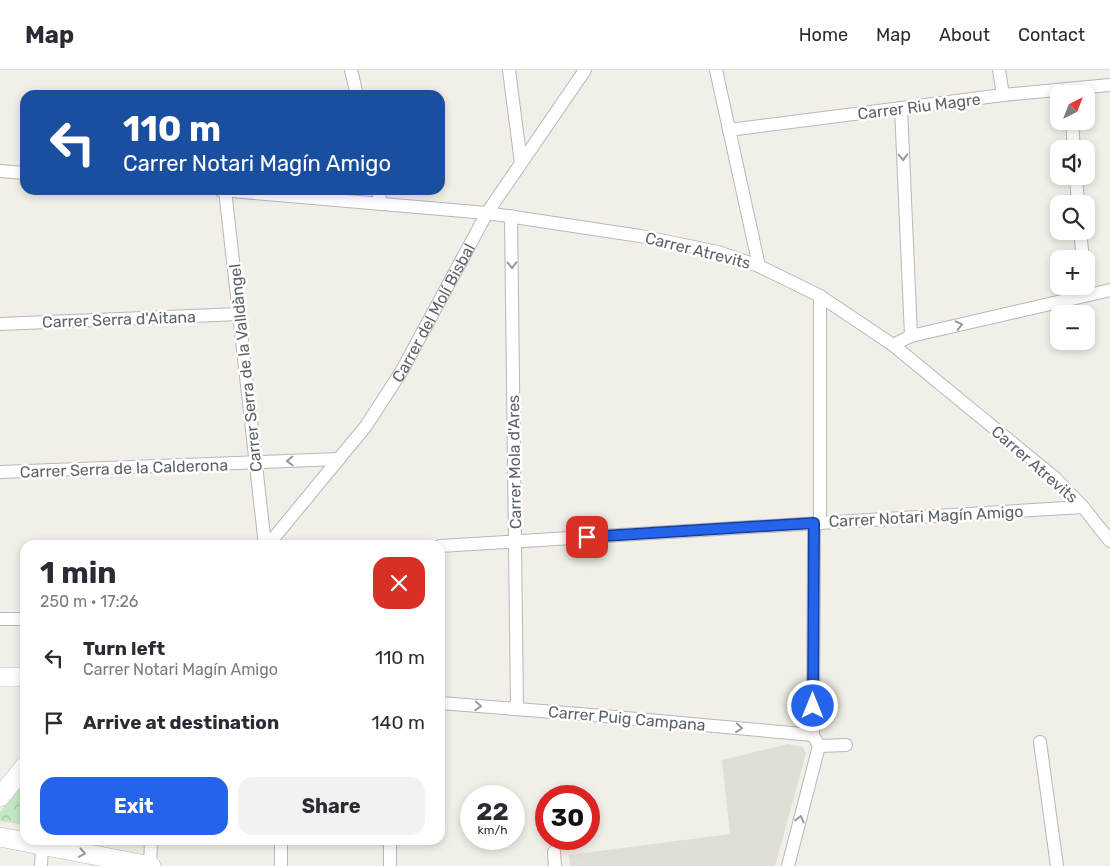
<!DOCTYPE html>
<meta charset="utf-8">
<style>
:root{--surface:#fff;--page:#f2f2f3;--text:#2b2b33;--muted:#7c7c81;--line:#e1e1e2;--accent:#2563eb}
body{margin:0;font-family:Rubik,sans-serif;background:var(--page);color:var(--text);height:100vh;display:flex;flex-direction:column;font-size:19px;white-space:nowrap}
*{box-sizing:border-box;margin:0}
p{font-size:16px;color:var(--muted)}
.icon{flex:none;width:28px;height:28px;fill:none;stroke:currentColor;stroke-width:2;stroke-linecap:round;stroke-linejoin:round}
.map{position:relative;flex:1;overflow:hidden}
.drawer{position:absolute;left:20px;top:470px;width:425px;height:305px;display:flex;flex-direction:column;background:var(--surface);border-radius:15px;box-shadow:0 2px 8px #0003}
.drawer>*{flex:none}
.banner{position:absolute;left:20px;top:20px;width:425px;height:105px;border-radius:15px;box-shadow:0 2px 8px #0003;background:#1a4fa0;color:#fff;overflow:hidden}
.needle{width:32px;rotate:42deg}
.tools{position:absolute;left:1050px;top:15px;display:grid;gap:10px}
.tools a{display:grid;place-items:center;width:45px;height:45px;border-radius:10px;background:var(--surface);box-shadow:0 2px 8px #0003;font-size:25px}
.speed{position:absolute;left:460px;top:715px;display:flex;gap:10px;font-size:25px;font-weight:700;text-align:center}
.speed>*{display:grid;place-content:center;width:65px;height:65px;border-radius:50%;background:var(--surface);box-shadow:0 2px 8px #0003;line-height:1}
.speed small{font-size:12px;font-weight:400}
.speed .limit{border:8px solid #d22;background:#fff;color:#111}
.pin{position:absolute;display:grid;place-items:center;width:42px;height:42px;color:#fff;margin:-21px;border-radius:10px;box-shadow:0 2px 8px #0006}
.me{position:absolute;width:55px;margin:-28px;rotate:0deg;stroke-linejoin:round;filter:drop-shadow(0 0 4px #0008)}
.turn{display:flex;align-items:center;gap:18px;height:105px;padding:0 20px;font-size:22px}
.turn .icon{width:65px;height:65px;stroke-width:2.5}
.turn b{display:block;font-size:35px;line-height:42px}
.round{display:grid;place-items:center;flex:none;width:52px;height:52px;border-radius:15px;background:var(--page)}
.head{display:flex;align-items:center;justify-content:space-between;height:85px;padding:0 20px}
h1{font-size:30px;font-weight:700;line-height:38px}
.primary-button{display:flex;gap:10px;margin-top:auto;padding:10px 20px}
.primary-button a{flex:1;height:58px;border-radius:15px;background:var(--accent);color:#fff;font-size:20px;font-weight:700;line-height:58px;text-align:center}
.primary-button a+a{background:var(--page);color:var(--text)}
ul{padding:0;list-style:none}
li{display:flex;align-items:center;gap:15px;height:65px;padding:0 20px}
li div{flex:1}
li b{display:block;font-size:19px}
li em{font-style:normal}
header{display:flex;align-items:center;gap:30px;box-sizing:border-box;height:70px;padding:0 25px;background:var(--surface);border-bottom:1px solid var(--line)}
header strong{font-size:24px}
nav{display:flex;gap:28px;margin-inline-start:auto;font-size:18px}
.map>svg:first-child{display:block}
.education{fill:#e1ded6}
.park{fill:url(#park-crowns)}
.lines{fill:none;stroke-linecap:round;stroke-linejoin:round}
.street-casing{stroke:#b5b8bc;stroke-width:14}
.secondary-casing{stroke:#b6babf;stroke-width:20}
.street{stroke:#fff;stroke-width:12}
.secondary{stroke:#fff;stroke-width:19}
.oneway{stroke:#979a9d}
.route-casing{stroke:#184099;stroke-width:12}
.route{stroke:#2563eb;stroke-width:9}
.labels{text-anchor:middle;stroke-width:5;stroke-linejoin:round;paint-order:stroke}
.street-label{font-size:16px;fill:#5f6368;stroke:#fff}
</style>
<header>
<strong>Map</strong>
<nav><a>Home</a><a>Map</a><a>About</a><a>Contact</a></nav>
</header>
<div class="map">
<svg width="1110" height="796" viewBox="0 0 1110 796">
<defs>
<pattern id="park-crowns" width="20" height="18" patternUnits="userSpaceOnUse" patternTransform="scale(1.25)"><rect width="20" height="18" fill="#c5e8c5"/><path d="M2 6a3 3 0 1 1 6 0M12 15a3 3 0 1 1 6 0" fill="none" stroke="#a3c0a4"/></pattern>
</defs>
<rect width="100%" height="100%" fill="#f1efe8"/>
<path class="education" d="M788 674 803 677 806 684 775 796H570L569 785 730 764 722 690Z"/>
<path class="park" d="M25 711V755L0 751V742Z"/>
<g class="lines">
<g class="street-casing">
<g id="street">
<path d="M351 0 357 25"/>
<path d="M509 0 521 93"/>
<path d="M716 0 759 196"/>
<path d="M999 0 1003 25"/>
<path d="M901 38 911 266"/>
<path d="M1072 51 1074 79"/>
<path d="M729 60 1003 25 1110 15"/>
<path d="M0 101 25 103"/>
<path d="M1076 106 1078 134"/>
<path d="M220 120 487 143 640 166 718 182 759 196 820 226 893 275 1055 408 1083 437 1110 471"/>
<path d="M225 120 265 475"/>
<path d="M378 120 381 134"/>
<path d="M511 146 517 638"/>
<path d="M1080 161 1083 189"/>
<path d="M0 254 239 244"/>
<path d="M893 275 911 266 1110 220"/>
<path d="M0 402 339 389"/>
<path d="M820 453V226"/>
<path id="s1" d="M268 475 366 356 401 302 487 143 585 0"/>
<path d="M440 476 1083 437"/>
<path d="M0 549H25"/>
<path d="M440 633 604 646 813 665"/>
<path d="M1040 672 1057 796"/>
<path d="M819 676 846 675"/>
<path d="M390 770V796"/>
<path d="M554 782 555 796"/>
<path d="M41 796 42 775"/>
<path d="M150 796 151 770"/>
<path d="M281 796V770"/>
<path d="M788 796 819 676 813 665 814 453"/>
</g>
</g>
<g class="secondary-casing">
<path id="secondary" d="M0 607H25
M0 727 25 696
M0 767 151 796"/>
</g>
<use href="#street" class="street"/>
<use href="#secondary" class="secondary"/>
</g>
<defs><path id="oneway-chevron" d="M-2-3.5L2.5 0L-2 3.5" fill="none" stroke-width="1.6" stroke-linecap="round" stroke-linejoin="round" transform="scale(1.25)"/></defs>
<g class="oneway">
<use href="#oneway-chevron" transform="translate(903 87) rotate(88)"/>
<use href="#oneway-chevron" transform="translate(512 195) rotate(89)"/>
<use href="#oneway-chevron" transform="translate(959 255) rotate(-13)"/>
<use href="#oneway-chevron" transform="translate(290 391) rotate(178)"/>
<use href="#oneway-chevron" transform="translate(478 636) rotate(4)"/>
<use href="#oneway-chevron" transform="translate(739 658) rotate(5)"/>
<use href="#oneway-chevron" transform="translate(800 749) rotate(-76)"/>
<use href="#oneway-chevron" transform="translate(82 783) rotate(11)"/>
</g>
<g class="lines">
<g class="route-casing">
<path id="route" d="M587 467 814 453 813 636"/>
</g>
<use href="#route" class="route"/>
</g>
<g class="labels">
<g class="street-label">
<text transform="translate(919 36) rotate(-7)" y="6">Carrer Riu Magre</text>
<text transform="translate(698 180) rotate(14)" y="6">Carrer Atrevits</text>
<text dy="6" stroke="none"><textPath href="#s1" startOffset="286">Carrer del Molí Bisbal</textPath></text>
<text transform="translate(119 249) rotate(-2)" y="6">Carrer Serra d'Aitana</text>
<text transform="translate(245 298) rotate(-96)" y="6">Carrer Serra de la Valldàngel</text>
<text transform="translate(514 392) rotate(-91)" y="6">Carrer Mola d'Ares</text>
<text transform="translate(1035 394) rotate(41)" y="6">Carrer Atrevits</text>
<text transform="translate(124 398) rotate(-2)" y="6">Carrer Serra de la Calderona</text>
<text transform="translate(926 446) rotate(-3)" y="6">Carrer Notari Magín Amigo</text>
<text transform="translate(627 648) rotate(5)" y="6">Carrer Puig Campana</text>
</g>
</g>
</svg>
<div class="tools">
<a><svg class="needle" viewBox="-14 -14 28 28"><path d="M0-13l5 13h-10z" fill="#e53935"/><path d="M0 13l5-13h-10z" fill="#7c7c81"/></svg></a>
<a><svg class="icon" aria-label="sound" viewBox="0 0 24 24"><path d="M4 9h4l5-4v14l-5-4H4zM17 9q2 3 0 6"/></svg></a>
<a><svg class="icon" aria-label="search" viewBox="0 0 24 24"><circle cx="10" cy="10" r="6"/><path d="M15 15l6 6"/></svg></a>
<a>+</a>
<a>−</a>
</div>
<div class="speed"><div>22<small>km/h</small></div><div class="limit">30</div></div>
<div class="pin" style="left:587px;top:467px;background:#d93025"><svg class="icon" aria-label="arrive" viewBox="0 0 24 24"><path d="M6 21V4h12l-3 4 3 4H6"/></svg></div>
<svg class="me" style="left:813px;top:636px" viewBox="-20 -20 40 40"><circle r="17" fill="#2563eb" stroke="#fff" stroke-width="3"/><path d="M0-11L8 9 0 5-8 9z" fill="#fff"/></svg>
<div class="banner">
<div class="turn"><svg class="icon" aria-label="left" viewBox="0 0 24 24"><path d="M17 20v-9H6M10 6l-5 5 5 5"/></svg><div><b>110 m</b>Carrer Notari Magín Amigo</div></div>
</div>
<section class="drawer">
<div class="head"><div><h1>1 min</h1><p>250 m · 17:26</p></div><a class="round" style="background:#d93025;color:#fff"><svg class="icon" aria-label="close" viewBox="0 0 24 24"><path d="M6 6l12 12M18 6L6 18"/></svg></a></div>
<ul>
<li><svg class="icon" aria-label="left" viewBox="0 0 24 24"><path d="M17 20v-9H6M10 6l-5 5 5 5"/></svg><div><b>Turn left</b><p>Carrer Notari Magín Amigo</p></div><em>110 m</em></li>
<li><svg class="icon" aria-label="arrive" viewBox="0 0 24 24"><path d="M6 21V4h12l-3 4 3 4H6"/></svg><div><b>Arrive at destination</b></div><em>140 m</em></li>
</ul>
<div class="primary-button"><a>Exit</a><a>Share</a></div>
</section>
</div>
